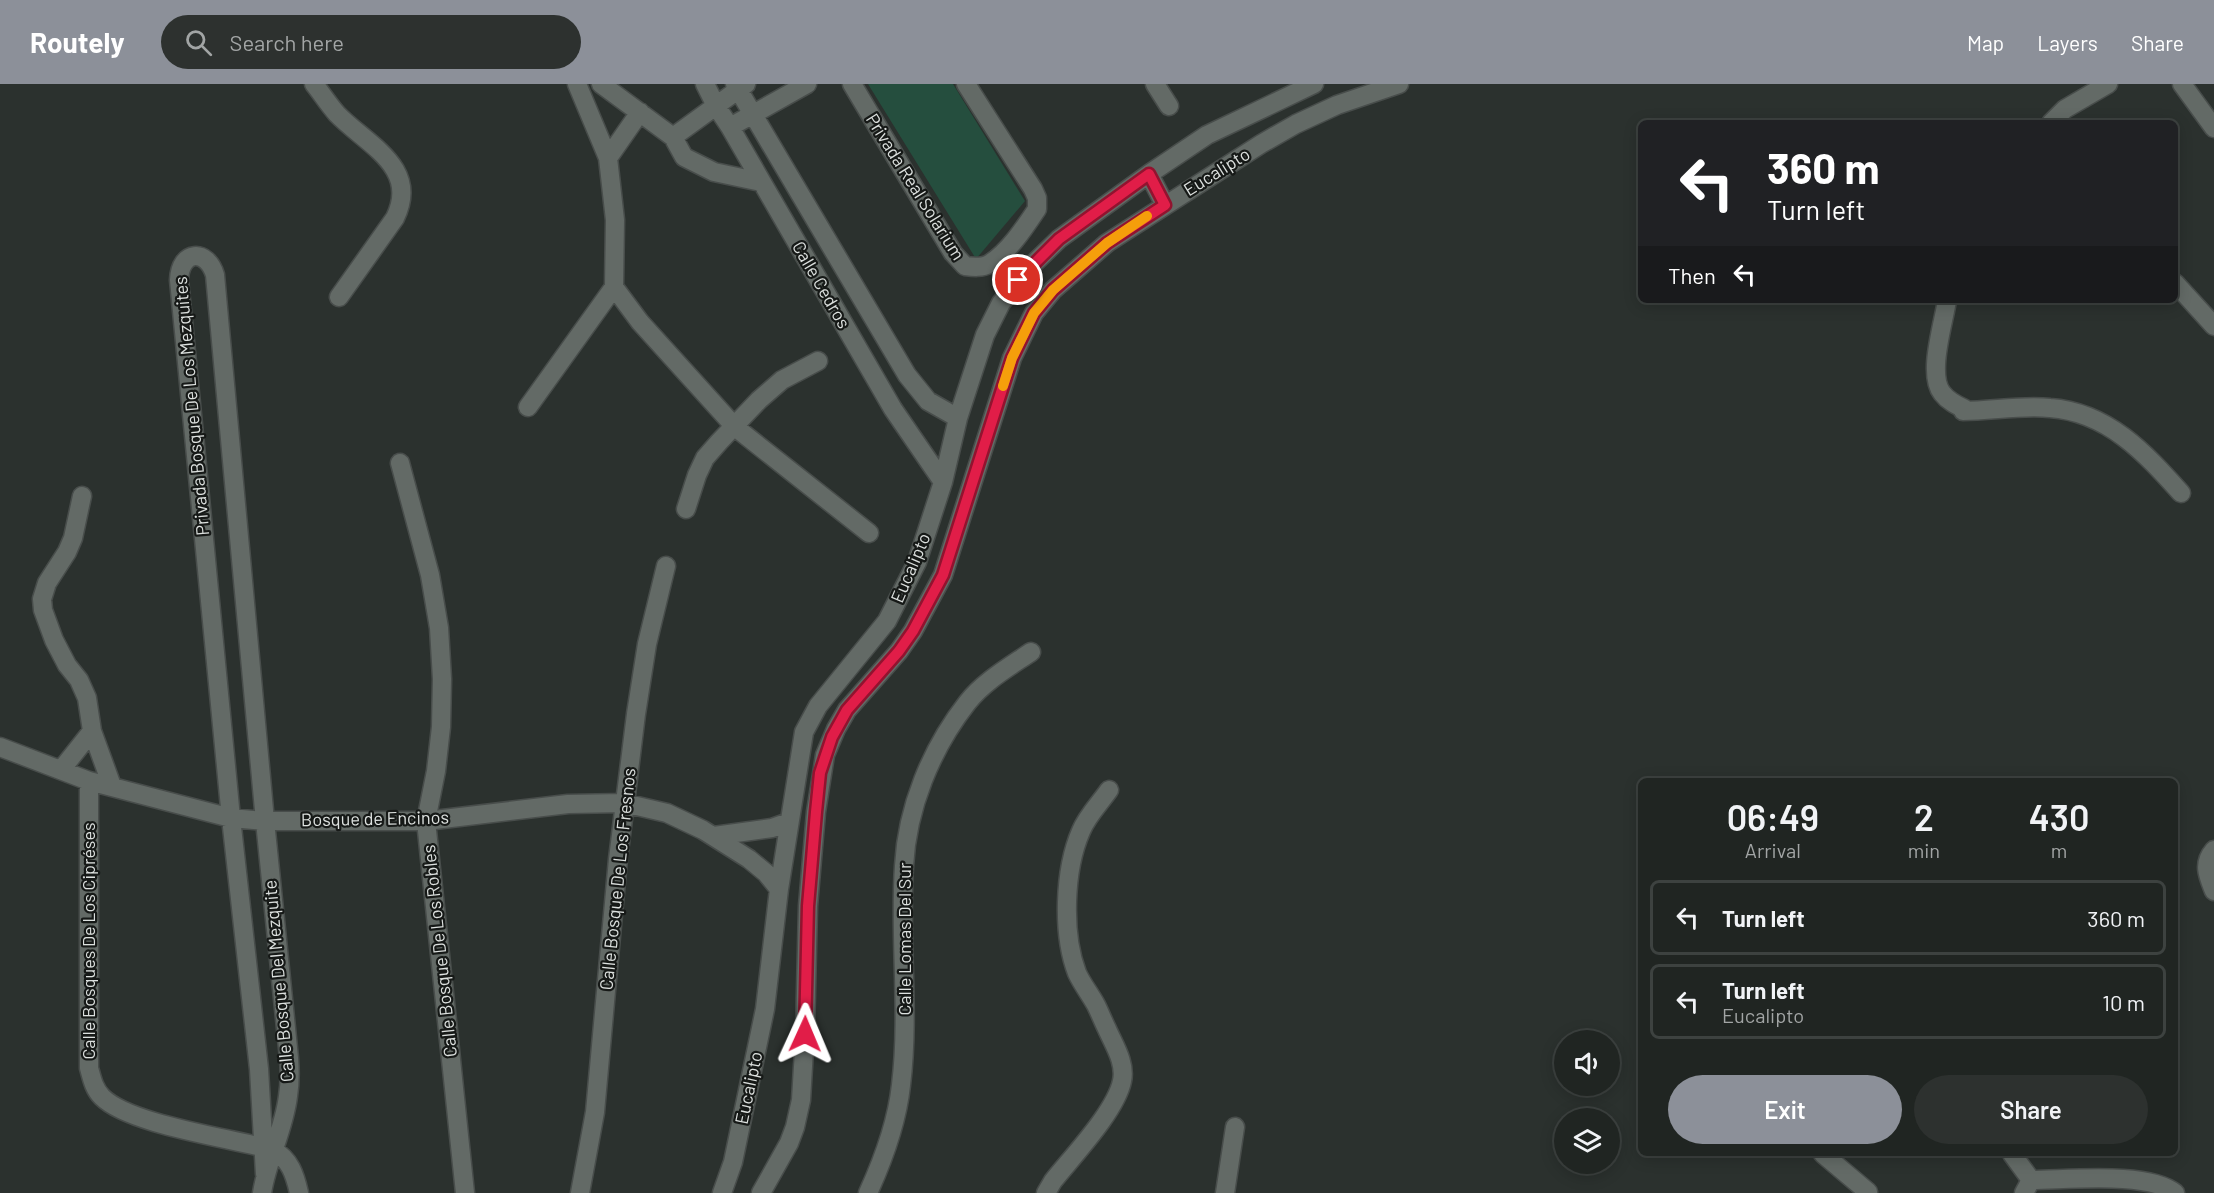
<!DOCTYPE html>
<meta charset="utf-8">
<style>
:root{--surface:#202522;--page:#2d312f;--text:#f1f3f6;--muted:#a2a5a5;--line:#3d4240;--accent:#8c9099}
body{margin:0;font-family:Barlow,sans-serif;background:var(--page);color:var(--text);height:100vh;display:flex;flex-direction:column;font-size:22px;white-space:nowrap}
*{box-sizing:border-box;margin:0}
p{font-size:20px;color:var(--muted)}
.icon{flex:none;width:33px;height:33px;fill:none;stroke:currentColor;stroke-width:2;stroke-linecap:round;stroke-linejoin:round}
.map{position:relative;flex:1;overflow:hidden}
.drawer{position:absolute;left:1638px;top:694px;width:540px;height:378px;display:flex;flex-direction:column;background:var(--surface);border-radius:9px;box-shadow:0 3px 15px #0003,0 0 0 2px var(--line)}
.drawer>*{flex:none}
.banner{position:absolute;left:1638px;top:36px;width:540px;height:183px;border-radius:9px;box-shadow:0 3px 15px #0003,0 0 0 2px var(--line);background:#202124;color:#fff;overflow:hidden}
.fabs{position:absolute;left:1554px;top:946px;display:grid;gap:12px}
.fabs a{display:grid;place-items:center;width:66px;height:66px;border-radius:50%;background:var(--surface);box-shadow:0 3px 15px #0003,0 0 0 2px var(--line);font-size:30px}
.pin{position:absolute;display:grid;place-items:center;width:51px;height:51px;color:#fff;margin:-26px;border:3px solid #fff;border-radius:50%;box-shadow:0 2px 6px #0007}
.me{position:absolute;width:66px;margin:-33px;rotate:1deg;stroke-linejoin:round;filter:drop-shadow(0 0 4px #0008)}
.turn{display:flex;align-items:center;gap:21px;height:126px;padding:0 30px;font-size:27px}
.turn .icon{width:78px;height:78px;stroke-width:2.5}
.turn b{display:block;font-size:42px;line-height:51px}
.then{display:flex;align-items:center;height:57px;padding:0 30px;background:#0003;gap:12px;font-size:22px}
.eta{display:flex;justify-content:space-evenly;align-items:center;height:102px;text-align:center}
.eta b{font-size:36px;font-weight:600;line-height:42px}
.cta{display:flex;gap:12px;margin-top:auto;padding:12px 30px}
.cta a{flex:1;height:69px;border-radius:36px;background:var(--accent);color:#fff;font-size:24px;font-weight:600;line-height:69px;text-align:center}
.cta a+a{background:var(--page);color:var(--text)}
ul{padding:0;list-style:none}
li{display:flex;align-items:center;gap:18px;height:75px;margin:0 12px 9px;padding:0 18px;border:3px solid var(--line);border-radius:9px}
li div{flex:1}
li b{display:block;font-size:22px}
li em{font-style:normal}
header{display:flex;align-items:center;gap:36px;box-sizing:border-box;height:84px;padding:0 30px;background:var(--accent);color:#fff}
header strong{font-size:28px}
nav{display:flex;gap:33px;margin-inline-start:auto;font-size:21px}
.search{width:420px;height:54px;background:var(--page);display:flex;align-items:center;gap:15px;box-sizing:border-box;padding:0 21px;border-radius:33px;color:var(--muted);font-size:22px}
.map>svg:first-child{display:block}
.green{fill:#254e3e}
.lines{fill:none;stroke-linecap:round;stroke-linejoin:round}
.minor-casing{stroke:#484d4b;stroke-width:21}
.minor{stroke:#636a66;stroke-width:18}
.route-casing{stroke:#92132f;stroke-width:15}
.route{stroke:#e11d48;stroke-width:10}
.slow{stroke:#f59e0b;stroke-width:10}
.labels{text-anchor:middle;stroke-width:4.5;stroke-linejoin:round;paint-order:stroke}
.street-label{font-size:18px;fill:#dde1df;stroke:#161917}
</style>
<header>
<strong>Routely</strong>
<div class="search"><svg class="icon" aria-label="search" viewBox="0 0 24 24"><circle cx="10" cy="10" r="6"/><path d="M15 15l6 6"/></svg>Search here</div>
<nav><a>Map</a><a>Layers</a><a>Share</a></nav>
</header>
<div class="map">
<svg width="2214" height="1109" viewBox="0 0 2214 1109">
<rect width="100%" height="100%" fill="#2b312e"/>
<path class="green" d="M868 0H953L1025 117 976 175Z"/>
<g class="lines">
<g class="minor-casing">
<path id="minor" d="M314 0C322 10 329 21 337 30 367 61 420 83 395 134L339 213
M601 0 673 53 684 73 714 88 761 98
M705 0 716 22 730 43 893 325 943 398
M735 0 907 291 928 317 958 334
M852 0 953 169 965 182C973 183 982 184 989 180 1008 169 1025 143 1037 125V114L1033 105 966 0
M1155 0 1169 22
M2182 0 2214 44
M2051 39 2065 25 2108 0
M730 43 807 0
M673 53 746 0
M608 74 640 28
M1149 90 1165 121
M2175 199 2214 242
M614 203 640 238 735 343 869 449
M1947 216C1944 238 1927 290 1942 309 1948 317 1956 321 1965 325L1963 327C1992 327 2021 321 2050 324 2108 328 2145 369 2181 409
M528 323 614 203 615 136 608 74 577 0
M400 379 430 491 439 544 442 595 441 643 436 687 426 737 465 1109
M82 412 73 454 67 468 47 499 42 515 43 526 54 556 67 581 79 596 87 614 92 647 112 702
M686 425 697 391 705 374 719 358 759 316 782 296 818 277
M0 663 89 697 231 734 265 737H426L568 720 624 719 667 729 703 746 749 775 766 789 779 805
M61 686 92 647
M89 697V984C92 995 94 1005 102 1013 130 1041 232 1054 273 1066 290 1075 295 1091 299 1109
M714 752 772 744 789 738
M2214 766C2202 780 2208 792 2214 807
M1823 1070 1868 1108
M2012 1070 2031 1096
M262 1109C267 1076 284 1046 288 1012 290 1000 290 987 289 974L265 737 215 191C207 164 180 166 179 196L231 734 259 985 265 1090
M580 1109 595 1028 618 775 636 630 647 560 666 482
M722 1109 733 1078 765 925 779 805 804 648 818 622 887 537 917 478 943 398 958 334 985 251 1001 219 1026 187 1059 155 1149 90 1207 51 1314 0
M761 1109 789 1059 795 1043 801 1016 805 949 808 822 816 728 825 671 836 645 847 626 899 567 913 547 943 491 1012 274 1034 229 1053 206 1107 159 1261 60 1296 40 1337 21 1399 0
M868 1109C884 1074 897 1039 901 1001 910 928 899 855 904 782 907 724 931 665 967 619 983 598 1009 583 1031 568
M1046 1109 1053 1097C1072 1073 1116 1027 1122 997 1126 979 1114 961 1107 945 1103 937 1100 929 1096 921 1090 910 1082 900 1077 889 1062 850 1064 786 1081 747 1087 732 1100 719 1109 706
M1225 1109 1235 1043
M2024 1109 2031 1096C2067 1096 2148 1087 2175 1109"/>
</g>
<use href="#minor" class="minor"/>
</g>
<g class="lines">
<g class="route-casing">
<path id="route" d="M805 950 808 822 816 728 820 689 832 653 847 626 899 567 913 547 943 491 1012 274 1034 229 1053 206 1107 159 1165 121 1149 90 1059 155 1018 196"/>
</g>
<use href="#route" class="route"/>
<path class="slow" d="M1003 302 1012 274 1034 229 1053 206 1107 159 1147 132"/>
</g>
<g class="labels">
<g class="street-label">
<text transform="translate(1217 88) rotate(-32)" y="6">Eucalipto</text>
<text transform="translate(915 103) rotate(58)" y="6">Privada Real Solarium</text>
<text transform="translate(821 201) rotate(60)" y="6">Calle Cedros</text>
<text transform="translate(192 322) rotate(-95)" y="6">Privada Bosque De Los Mezquites</text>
<text transform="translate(911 484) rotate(-67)" y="6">Eucalipto</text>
<text transform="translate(375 735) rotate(-1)" y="6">Bosque de Encinos</text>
<text transform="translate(618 795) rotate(-84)" y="6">Calle Bosque De Los Fresnos</text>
<text transform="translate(905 855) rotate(-90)" y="6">Calle Lomas Del Sur</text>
<text transform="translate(89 857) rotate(-90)" y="6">Calle Bosques De Los Cipréses</text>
<text transform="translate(440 867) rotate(-96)" y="6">Calle Bosque De Los Robles</text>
<text transform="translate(279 897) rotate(-95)" y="6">Calle Bosque Del Mezquite</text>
<text transform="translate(749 1004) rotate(-78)" y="6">Eucalipto</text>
</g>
</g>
</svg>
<div class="fabs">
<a><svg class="icon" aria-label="sound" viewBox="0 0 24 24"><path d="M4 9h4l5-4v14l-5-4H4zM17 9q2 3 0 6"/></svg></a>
<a><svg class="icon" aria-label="layers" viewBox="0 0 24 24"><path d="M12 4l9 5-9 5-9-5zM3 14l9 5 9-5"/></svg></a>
</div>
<div class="pin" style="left:1018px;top:196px;background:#d93025"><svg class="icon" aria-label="arrive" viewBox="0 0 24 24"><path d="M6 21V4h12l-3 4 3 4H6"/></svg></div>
<svg class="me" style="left:805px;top:950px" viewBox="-20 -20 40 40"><path d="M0-17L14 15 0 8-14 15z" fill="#e11d48" stroke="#fff" stroke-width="4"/></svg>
<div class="banner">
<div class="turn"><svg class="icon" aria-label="left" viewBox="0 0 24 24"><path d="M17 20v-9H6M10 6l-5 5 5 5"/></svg><div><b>360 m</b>Turn left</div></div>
<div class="then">Then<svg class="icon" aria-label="left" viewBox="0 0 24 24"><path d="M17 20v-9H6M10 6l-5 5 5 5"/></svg></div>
</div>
<section class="drawer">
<div class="eta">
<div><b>06:49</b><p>Arrival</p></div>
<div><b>2</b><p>min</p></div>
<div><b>430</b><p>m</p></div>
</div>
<ul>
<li><svg class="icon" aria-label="left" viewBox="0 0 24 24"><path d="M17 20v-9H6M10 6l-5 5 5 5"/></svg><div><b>Turn left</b></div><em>360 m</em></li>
<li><svg class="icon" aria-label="left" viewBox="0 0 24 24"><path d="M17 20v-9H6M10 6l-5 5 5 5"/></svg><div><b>Turn left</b><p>Eucalipto</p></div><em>10 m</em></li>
</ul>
<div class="cta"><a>Exit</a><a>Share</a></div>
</section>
</div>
